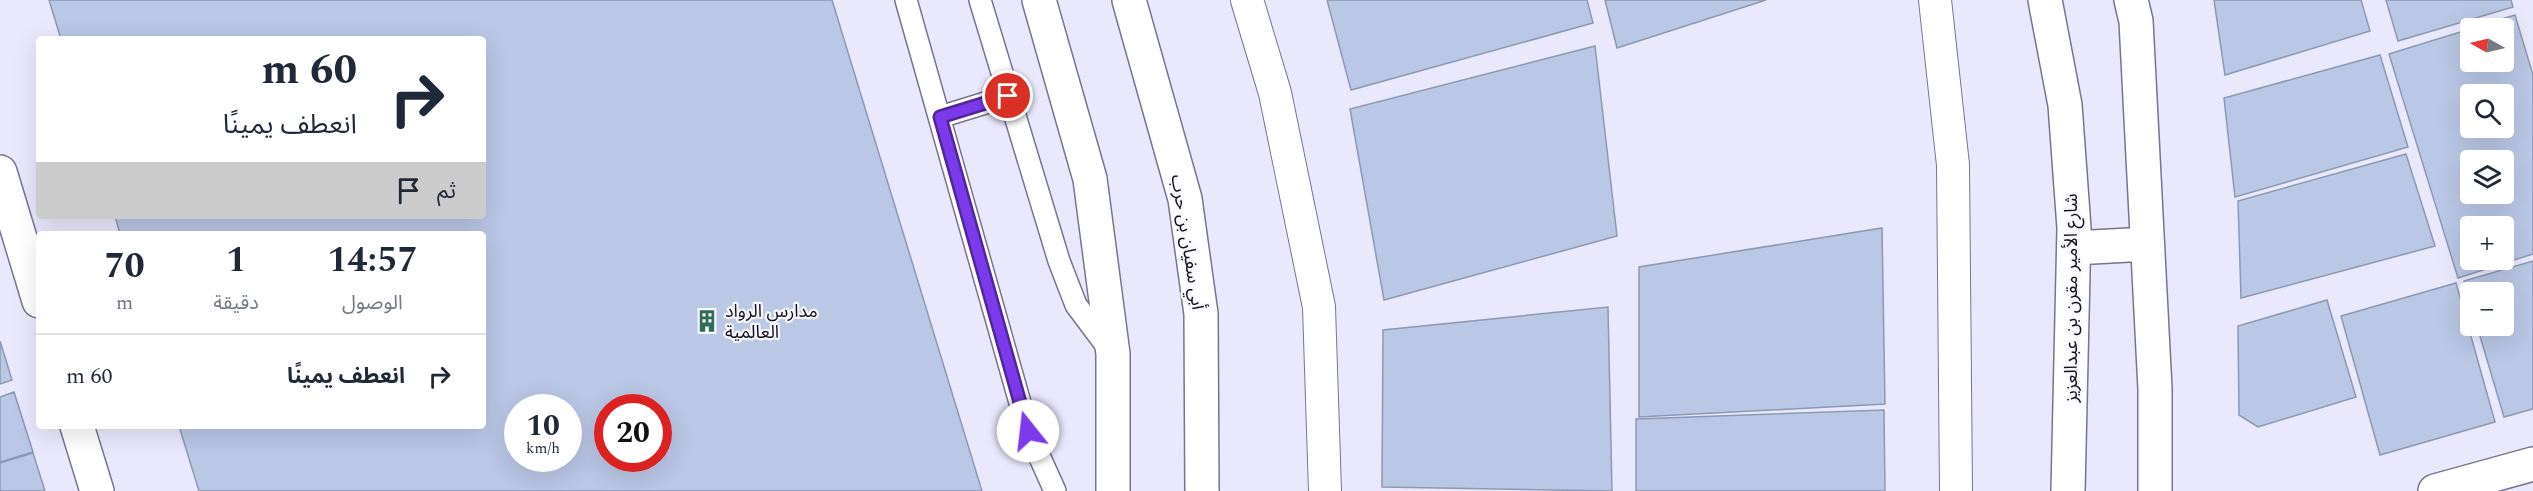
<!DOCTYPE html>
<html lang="ar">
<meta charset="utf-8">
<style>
:root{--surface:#fff;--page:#f6f6f7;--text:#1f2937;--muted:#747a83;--line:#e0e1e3}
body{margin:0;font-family:Spectral,"Noto Sans Arabic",serif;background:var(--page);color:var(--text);direction:rtl;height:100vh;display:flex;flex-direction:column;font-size:22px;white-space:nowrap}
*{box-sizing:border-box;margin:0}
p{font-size:20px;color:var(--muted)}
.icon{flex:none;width:33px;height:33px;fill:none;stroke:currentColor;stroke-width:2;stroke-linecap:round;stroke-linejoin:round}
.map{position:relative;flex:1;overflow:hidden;direction:ltr}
.details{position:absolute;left:36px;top:231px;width:450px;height:198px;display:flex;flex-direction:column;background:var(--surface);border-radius:6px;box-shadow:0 6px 24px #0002;direction:rtl}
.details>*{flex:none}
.guide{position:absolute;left:36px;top:36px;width:450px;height:183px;border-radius:6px;box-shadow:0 6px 24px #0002;direction:rtl;background:#fff;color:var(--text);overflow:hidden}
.needle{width:39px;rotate:278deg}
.controls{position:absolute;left:2460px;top:18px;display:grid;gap:12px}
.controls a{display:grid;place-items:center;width:54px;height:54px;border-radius:6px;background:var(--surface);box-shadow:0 6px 24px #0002;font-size:30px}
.speed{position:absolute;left:504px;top:394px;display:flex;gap:12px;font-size:30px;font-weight:700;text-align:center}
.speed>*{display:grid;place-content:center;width:78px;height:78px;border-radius:50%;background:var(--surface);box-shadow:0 6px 24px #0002;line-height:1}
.speed small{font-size:15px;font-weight:400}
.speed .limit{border:9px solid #d22;background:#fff;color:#111}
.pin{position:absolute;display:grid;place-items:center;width:51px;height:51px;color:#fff;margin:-26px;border:3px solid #fff;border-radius:50%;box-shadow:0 2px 6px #0007}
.me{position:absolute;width:66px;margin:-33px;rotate:344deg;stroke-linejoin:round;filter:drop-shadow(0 0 4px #0008)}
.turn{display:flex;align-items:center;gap:21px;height:126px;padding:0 30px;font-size:27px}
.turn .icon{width:78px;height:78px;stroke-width:2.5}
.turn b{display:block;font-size:42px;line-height:51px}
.then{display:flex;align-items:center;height:57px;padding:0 30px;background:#0003;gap:12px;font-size:22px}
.eta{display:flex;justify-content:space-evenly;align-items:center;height:102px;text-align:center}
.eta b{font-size:36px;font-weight:700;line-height:42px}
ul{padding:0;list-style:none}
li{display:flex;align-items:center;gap:18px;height:84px;padding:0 30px;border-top:2px solid var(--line)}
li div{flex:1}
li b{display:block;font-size:22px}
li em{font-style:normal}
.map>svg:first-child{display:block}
.building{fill:#bac7e5;stroke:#8c99b4;stroke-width:1.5;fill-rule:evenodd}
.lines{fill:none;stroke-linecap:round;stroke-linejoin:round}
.service-casing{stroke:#777490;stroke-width:24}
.pedestrian-casing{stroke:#777490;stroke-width:34}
.minor-casing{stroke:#777490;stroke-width:36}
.tertiary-casing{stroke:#777490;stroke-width:36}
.service{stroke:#fff;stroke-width:21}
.pedestrian{stroke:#fff;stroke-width:32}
.minor{stroke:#fff;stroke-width:33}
.tertiary{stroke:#fff;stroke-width:33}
.route-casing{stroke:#51269a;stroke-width:15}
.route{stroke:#7c3aed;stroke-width:10}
.labels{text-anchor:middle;stroke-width:4.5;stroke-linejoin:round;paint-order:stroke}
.street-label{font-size:18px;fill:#12111b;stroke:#f8f7fe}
.poi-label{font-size:18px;fill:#12111b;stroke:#f8f7fe;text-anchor:start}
</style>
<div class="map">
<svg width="2533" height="491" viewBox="0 0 2533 491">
<rect width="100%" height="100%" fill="#eae8fc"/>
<path class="building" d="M49 0H832L982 491H199L179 426H483V234H120L115 216H483V39H61ZM518 408H568V459H518ZM608 408H658V459H608Z
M1327 0H1587L1593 23 1351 90Z
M1605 0H1766L1617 48Z
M2214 0H2361L2370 31 2225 75Z
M2386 0H2511L2513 7 2398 41Z
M2515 15 2533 75V254L2458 278 2389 54 2470 29V62H2504V28H2472ZM2470 94H2504V128H2470ZM2470 160H2504V194H2470ZM2470 226H2504V260H2470Z
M1595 46 1617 236 1384 300 1350 109Z
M2380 55 2408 147 2235 197 2224 98Z
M2406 154 2435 246 2241 298 2238 201Z
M1882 228 1885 404 1639 417V267Z
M2533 261V409L2504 417 2477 326H2504V292H2470V303L2464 281Z
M2456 283 2495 422 2380 455 2341 316Z
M2327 300 2356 397 2258 427 2239 415 2238 326Z
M1608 307 1612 491 1382 487 1383 330Z
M0 341 12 380 0 384Z
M14 392 33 452 0 462V397Z
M1884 410 1885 491H1636V419Z
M33 453 45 491H0V463Z"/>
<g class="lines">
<g class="service-casing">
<path id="service" d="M906 0 1028 431 1055 491
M980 0 1059 261 1076 305 1109 349
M940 117 1008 96"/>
</g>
<g class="pedestrian-casing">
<path id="pedestrian" d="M1247 0 1275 93 1319 307 1325 491
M1935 0 1953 165 1956 491"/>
</g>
<g class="minor-casing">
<path id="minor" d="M0 172 39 301
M77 426 97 491"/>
</g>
<g class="tertiary-casing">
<path id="tertiary" d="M1039 0 1090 179 1113 354V491
M1129 0 1185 199 1201 314 1202 491
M2045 0 2065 105 2074 228 2068 491
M2131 0 2136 21 2155 389V491
M2074 248 2147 244
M2435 491 2533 464"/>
</g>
<use href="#service" class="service"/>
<use href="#pedestrian" class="pedestrian"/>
<use href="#minor" class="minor"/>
<use href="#tertiary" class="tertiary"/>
</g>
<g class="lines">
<g class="route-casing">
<path id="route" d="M1008 96 940 117 1028 431"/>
</g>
<use href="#route" class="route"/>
</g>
<defs>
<g id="building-bare" transform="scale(1.8)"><path d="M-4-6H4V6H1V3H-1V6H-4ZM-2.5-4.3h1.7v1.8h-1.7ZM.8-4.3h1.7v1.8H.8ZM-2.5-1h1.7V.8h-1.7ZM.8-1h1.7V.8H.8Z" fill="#306c57" stroke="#f8f7fe" stroke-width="2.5" paint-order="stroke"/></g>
</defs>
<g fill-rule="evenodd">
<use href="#building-bare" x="707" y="321"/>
</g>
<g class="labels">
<g class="street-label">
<text transform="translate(1188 242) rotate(81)" y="6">أبي سفيان بن حرب</text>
<text transform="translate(2071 298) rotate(-90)" y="6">شارع الأمير مقرن بن عبدالعزيز</text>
</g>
<g class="poi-label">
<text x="725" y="317">مدارس الرواد<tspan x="725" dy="21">العالمية</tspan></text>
</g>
</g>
</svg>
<div class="controls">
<a><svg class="needle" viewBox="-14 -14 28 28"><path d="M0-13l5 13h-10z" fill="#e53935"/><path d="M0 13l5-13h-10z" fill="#747a83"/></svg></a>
<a><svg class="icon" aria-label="search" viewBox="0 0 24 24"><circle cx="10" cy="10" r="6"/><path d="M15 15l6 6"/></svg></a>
<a><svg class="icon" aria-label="layers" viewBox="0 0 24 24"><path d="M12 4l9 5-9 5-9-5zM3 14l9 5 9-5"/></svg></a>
<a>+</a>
<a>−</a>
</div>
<div class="speed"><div>10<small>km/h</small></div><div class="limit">20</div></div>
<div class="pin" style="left:1008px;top:96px;background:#d93025"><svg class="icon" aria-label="arrive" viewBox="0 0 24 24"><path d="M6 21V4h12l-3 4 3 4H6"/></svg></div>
<svg class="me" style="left:1028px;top:431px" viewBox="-20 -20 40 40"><circle r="19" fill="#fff"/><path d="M0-13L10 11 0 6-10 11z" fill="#7c3aed"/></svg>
<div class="guide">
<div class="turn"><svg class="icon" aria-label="right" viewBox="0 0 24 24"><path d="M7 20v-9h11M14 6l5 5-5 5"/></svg><div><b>60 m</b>انعطف يمينًا</div></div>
<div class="then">ثم<svg class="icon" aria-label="arrive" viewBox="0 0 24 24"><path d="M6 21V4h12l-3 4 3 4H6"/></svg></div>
</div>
<section class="details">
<div class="eta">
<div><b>14:57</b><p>الوصول</p></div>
<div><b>1</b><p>دقيقة</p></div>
<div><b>70</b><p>m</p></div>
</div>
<ul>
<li><svg class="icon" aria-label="right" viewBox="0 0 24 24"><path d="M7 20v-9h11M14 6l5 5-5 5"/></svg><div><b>انعطف يمينًا</b></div><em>60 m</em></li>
</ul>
</section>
</div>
